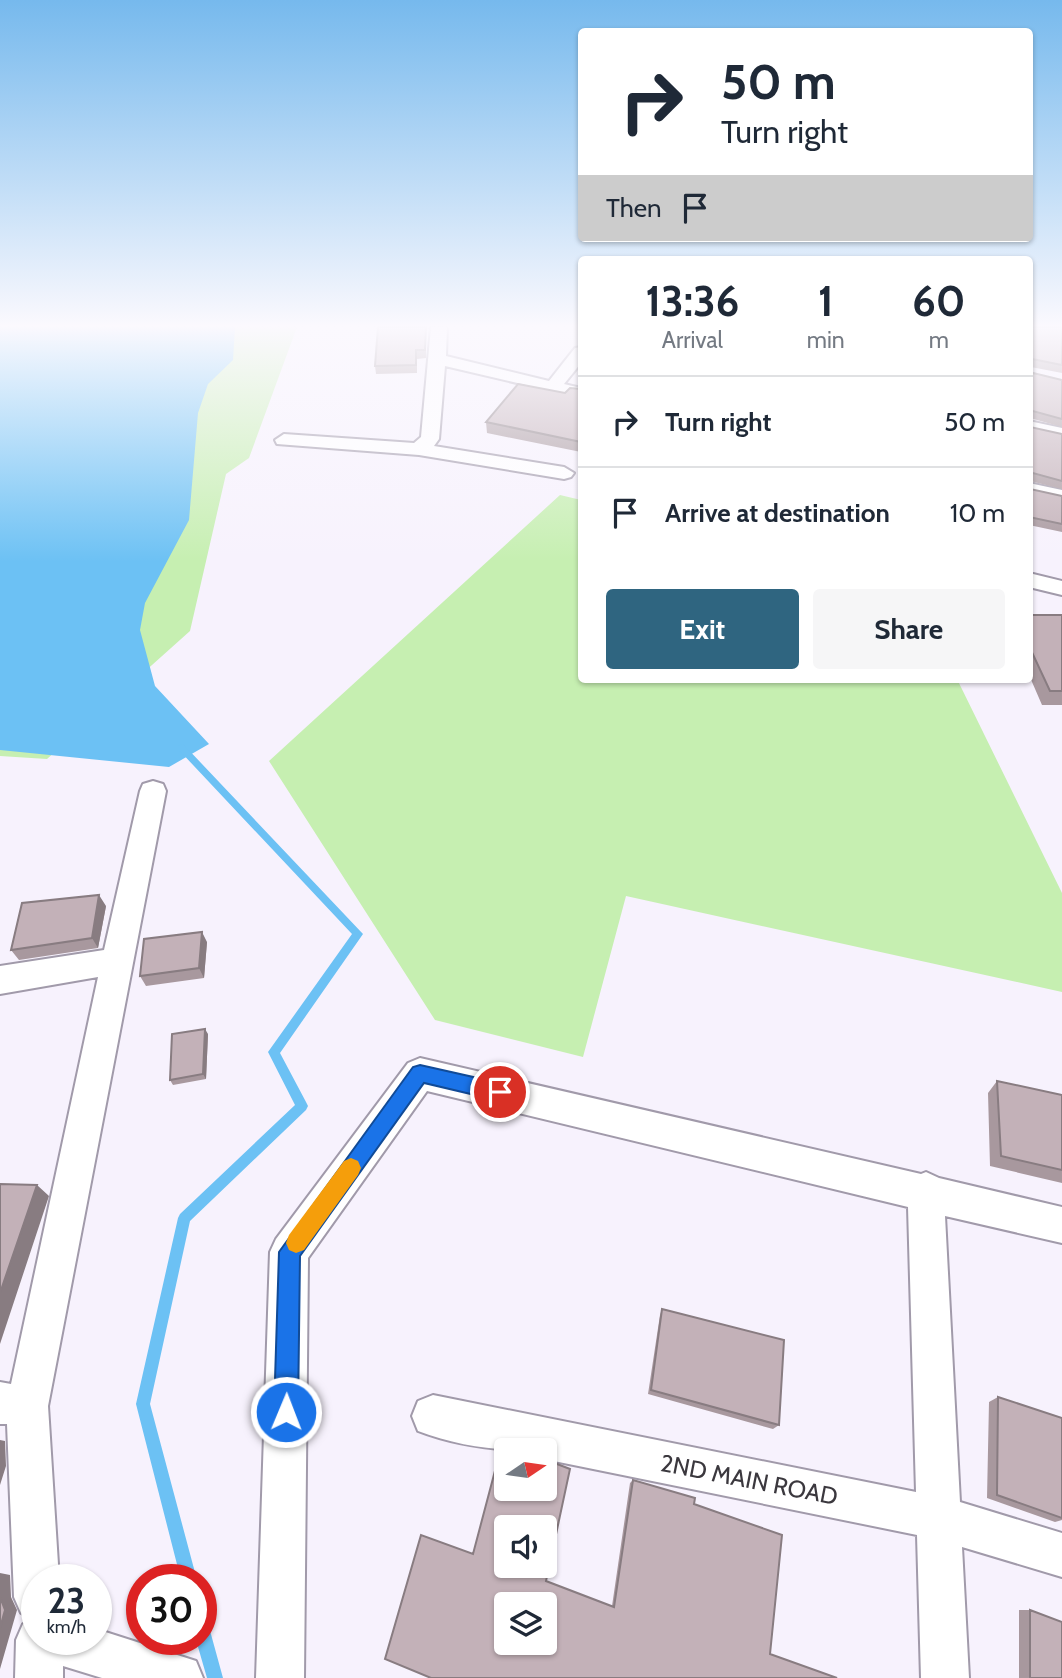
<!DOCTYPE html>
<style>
:root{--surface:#fff;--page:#f6f6f7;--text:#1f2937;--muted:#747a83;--line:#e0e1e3;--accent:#2f6580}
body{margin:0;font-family:Cabin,sans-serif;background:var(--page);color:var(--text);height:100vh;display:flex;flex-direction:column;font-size:26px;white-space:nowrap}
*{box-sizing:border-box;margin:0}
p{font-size:23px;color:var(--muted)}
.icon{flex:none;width:38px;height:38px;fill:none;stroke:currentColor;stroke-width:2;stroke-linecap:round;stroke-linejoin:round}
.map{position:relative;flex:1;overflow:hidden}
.side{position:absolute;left:578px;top:256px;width:455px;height:427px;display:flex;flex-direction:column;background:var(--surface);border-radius:7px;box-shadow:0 2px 5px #0004}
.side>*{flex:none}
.guide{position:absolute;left:578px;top:28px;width:455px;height:214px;border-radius:7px;box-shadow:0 2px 5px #0004;background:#fff;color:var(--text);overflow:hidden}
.needle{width:46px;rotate:77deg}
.tools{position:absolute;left:494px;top:1438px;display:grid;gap:14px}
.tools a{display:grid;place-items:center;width:63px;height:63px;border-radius:7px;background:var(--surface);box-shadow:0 2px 5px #0004;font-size:35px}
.speed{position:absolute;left:21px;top:1564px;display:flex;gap:14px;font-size:35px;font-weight:700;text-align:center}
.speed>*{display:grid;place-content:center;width:91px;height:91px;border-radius:50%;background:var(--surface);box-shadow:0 2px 5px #0004;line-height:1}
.speed small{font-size:18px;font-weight:400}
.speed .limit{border:10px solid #d22;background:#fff;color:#111}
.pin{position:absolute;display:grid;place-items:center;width:60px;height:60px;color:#fff;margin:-30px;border:4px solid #fff;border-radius:50%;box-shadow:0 2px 7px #0007}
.me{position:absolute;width:77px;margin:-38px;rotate:1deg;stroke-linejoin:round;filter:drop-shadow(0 0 5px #0008)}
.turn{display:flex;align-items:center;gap:24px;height:147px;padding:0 28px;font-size:32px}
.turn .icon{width:91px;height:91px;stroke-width:2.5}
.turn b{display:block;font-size:49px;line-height:60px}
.then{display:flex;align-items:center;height:66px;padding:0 28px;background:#0003;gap:14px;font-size:26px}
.eta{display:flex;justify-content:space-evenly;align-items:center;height:119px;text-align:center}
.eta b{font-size:42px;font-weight:700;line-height:49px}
.action{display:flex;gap:14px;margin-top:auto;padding:14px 28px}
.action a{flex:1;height:80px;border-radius:7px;background:var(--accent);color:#fff;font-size:28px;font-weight:700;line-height:80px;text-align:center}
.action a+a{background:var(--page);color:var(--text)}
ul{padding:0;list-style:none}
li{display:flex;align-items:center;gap:21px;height:91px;padding:0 28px;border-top:2px solid var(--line)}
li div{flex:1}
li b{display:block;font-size:26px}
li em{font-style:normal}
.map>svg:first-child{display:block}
.green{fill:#c6efb1}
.water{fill:#6cc1f4}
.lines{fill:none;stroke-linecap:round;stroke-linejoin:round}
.stream{fill:#6cc1f4;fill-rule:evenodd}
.minor-casing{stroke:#a19aaa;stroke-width:4}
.minor{fill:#fff;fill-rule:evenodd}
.wall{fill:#a8989e}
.shaded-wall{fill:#887c81}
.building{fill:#c3b1b8;stroke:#887c81;stroke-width:2;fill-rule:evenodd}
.route{fill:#1a73e8;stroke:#114b97;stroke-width:2}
.slow{fill:#f59e0b}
.labels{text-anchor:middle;stroke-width:6;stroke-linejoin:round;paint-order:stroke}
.near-street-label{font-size:24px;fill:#3b383e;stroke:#fff}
</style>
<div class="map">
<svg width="1062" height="1678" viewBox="0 0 1062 1678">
<rect width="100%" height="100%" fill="#f7f2fd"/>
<path class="green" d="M0 327H297L249 458 226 474 190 631 47 759 0 756Z
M560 495 581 500V679H957L1062 893V992L626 896 583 1057 435 1020 269 761Z"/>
<path class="water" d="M0 327H235L233 360 208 384 198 413 189 520 145 603 140 630 155 686 209 744 169 767 0 750Z"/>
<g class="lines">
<path class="stream" d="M181 744 184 745 363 934 280 1053 306 1102 308 1106 306 1110 190 1221 150 1404 197 1580H181L136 1404 178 1218 180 1214 295 1105 268 1052 352 934 178 749 177 747Z
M201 1619 207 1621 209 1627 223 1678H207L196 1640H201Z"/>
<g class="minor-casing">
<path id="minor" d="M431 327H447L446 356 549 381 575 348 581 347V363L564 384 581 388V398L445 366 439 439 434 446 564 467 574 473 571 477 564 479 419 455 277 444 275 440 284 434 414 443 421 437Z
M1029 421 1062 428V440L1029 433Z
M1029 483 1062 490V502L1029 495Z
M1029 573 1062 581V595L1029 587Z
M153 781 163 784 166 791 48 1406 59 1580H37V1640H96V1629L196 1661 203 1678H102L63 1666V1678H15L16 1640 23 1624 34 1619 21 1613 14 1597 7 1424H0V1382L11 1384 98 977 0 994V966L104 950 140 791 143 784Z
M420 1058 921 1174 926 1172 939 1178 1062 1207V1243L945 1216 960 1502 1062 1533V1577L962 1547 969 1678H921L917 1535 544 1459V1451C502 1451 459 1447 418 1431L412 1416 418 1401 433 1395 916 1492 908 1207 427 1091 308 1258 304 1678H256L270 1252 276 1239 408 1063Z"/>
</g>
<use href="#minor" class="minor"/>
</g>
<path class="wall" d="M378 327H426V358L417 359V373L376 374 375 366Z
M1029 327H1062V373L1031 367 1029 372 1062 380V427L1030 418V427L1062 434V489L1030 481V489L1062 496V532L1029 525Z
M581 389V452L487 433 486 422 565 393Z
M1029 615H1062V705H1042L1029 675Z
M106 906 98 948 19 960 11 950Z
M207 942 204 978 146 986 140 976Z
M208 1034 206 1079 173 1085 170 1080Z
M997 1081 1062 1095V1183L990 1166 988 1093Z
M662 1309 779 1425 773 1429 648 1394 660 1315Z
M998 1397 1062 1418V1520L1055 1522 987 1498 989 1402Z
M633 1480 694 1504 770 1654 431 1678 473 1554 612 1606 630 1483Z
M1019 1610H1030L1062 1678H1019Z"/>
<path class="shaded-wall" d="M99 895 106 906 98 948 92 938Z
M202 932 207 942 204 978 199 968Z
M205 1029 208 1034 206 1079 203 1074Z
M37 1185 49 1196 0 1344V1293Z
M0 1440 5 1441 6 1466 0 1485Z
M0 1573 10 1575 11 1597 17 1610 0 1669Z"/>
<path class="building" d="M378 327H426L425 350H416V365L375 366Z
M1029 327H1062V365L1032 359 1029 372 1062 380V419L1033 411 1029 414 1030 427 1062 434V481L1033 473 1030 475V489L1062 496V524L1029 517Z
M518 384 565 393 570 388 581 389V442L486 422Z
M1029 615H1062V691H1050L1029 646Z
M99 895 92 938 11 950 22 903Z
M202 932 199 968 140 976 144 939Z
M205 1029 203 1074 170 1080 172 1034Z
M997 1081 1062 1095V1170L1001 1156Z
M0 1184 37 1185 0 1293Z
M662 1309 784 1340 779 1425 651 1390Z
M998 1397 1062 1418V1518L997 1495Z
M501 1448 514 1449 520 1451H506V1489H544V1459L570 1469 546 1581 614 1607 633 1480 695 1498 694 1504 782 1535 770 1654 837 1678H431L385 1659 421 1535 473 1554ZM506 1528H544V1566H506ZM506 1605H544V1643H506Z
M0 1597 5 1610 0 1628Z
M1030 1610 1062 1622V1678H1030Z"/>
<linearGradient id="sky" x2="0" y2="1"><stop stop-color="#76b9ed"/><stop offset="0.58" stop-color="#fbf9fe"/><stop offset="1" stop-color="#fbf9fe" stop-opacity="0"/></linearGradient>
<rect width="1062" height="562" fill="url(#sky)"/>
<path class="route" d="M420 1065 500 1083 507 1086 509 1092 507 1099 500 1101 424 1083 300 1256 298 1412 294 1420 286 1424 277 1420 274 1412 279 1252 413 1067Z"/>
<path class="slow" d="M351 1158 358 1161 361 1168 358 1175 304 1250 296 1253 289 1250 286 1243 289 1235 344 1161Z"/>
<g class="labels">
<g class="near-street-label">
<text transform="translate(749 1480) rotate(11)" y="8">2ND MAIN ROAD</text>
</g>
</g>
</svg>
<div class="tools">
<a><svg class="needle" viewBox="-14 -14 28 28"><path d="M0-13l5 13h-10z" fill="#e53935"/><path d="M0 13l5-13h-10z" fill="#747a83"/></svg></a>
<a><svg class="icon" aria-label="sound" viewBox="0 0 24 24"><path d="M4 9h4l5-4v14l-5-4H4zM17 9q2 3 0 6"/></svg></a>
<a><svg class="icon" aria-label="layers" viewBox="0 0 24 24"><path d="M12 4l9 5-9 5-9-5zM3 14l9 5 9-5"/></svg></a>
</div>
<div class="speed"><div>23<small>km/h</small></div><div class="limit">30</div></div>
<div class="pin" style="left:500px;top:1092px;background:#d93025"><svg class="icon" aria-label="arrive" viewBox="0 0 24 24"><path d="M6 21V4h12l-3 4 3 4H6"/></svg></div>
<svg class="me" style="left:286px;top:1412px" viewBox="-20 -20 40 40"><circle r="17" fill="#1a73e8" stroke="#fff" stroke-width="3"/><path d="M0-11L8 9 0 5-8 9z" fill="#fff"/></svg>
<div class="guide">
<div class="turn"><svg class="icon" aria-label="right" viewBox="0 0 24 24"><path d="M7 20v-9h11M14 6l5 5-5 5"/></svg><div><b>50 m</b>Turn right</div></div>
<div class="then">Then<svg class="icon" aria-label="arrive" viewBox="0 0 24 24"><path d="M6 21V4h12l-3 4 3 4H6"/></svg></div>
</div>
<section class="side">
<div class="eta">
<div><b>13:36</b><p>Arrival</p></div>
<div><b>1</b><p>min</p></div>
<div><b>60</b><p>m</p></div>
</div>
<ul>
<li><svg class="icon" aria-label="right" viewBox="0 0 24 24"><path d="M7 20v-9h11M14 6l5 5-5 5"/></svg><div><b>Turn right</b></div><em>50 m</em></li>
<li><svg class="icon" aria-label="arrive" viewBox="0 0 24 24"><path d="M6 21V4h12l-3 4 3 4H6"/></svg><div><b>Arrive at destination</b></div><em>10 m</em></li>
</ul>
<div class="action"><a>Exit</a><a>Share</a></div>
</section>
</div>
